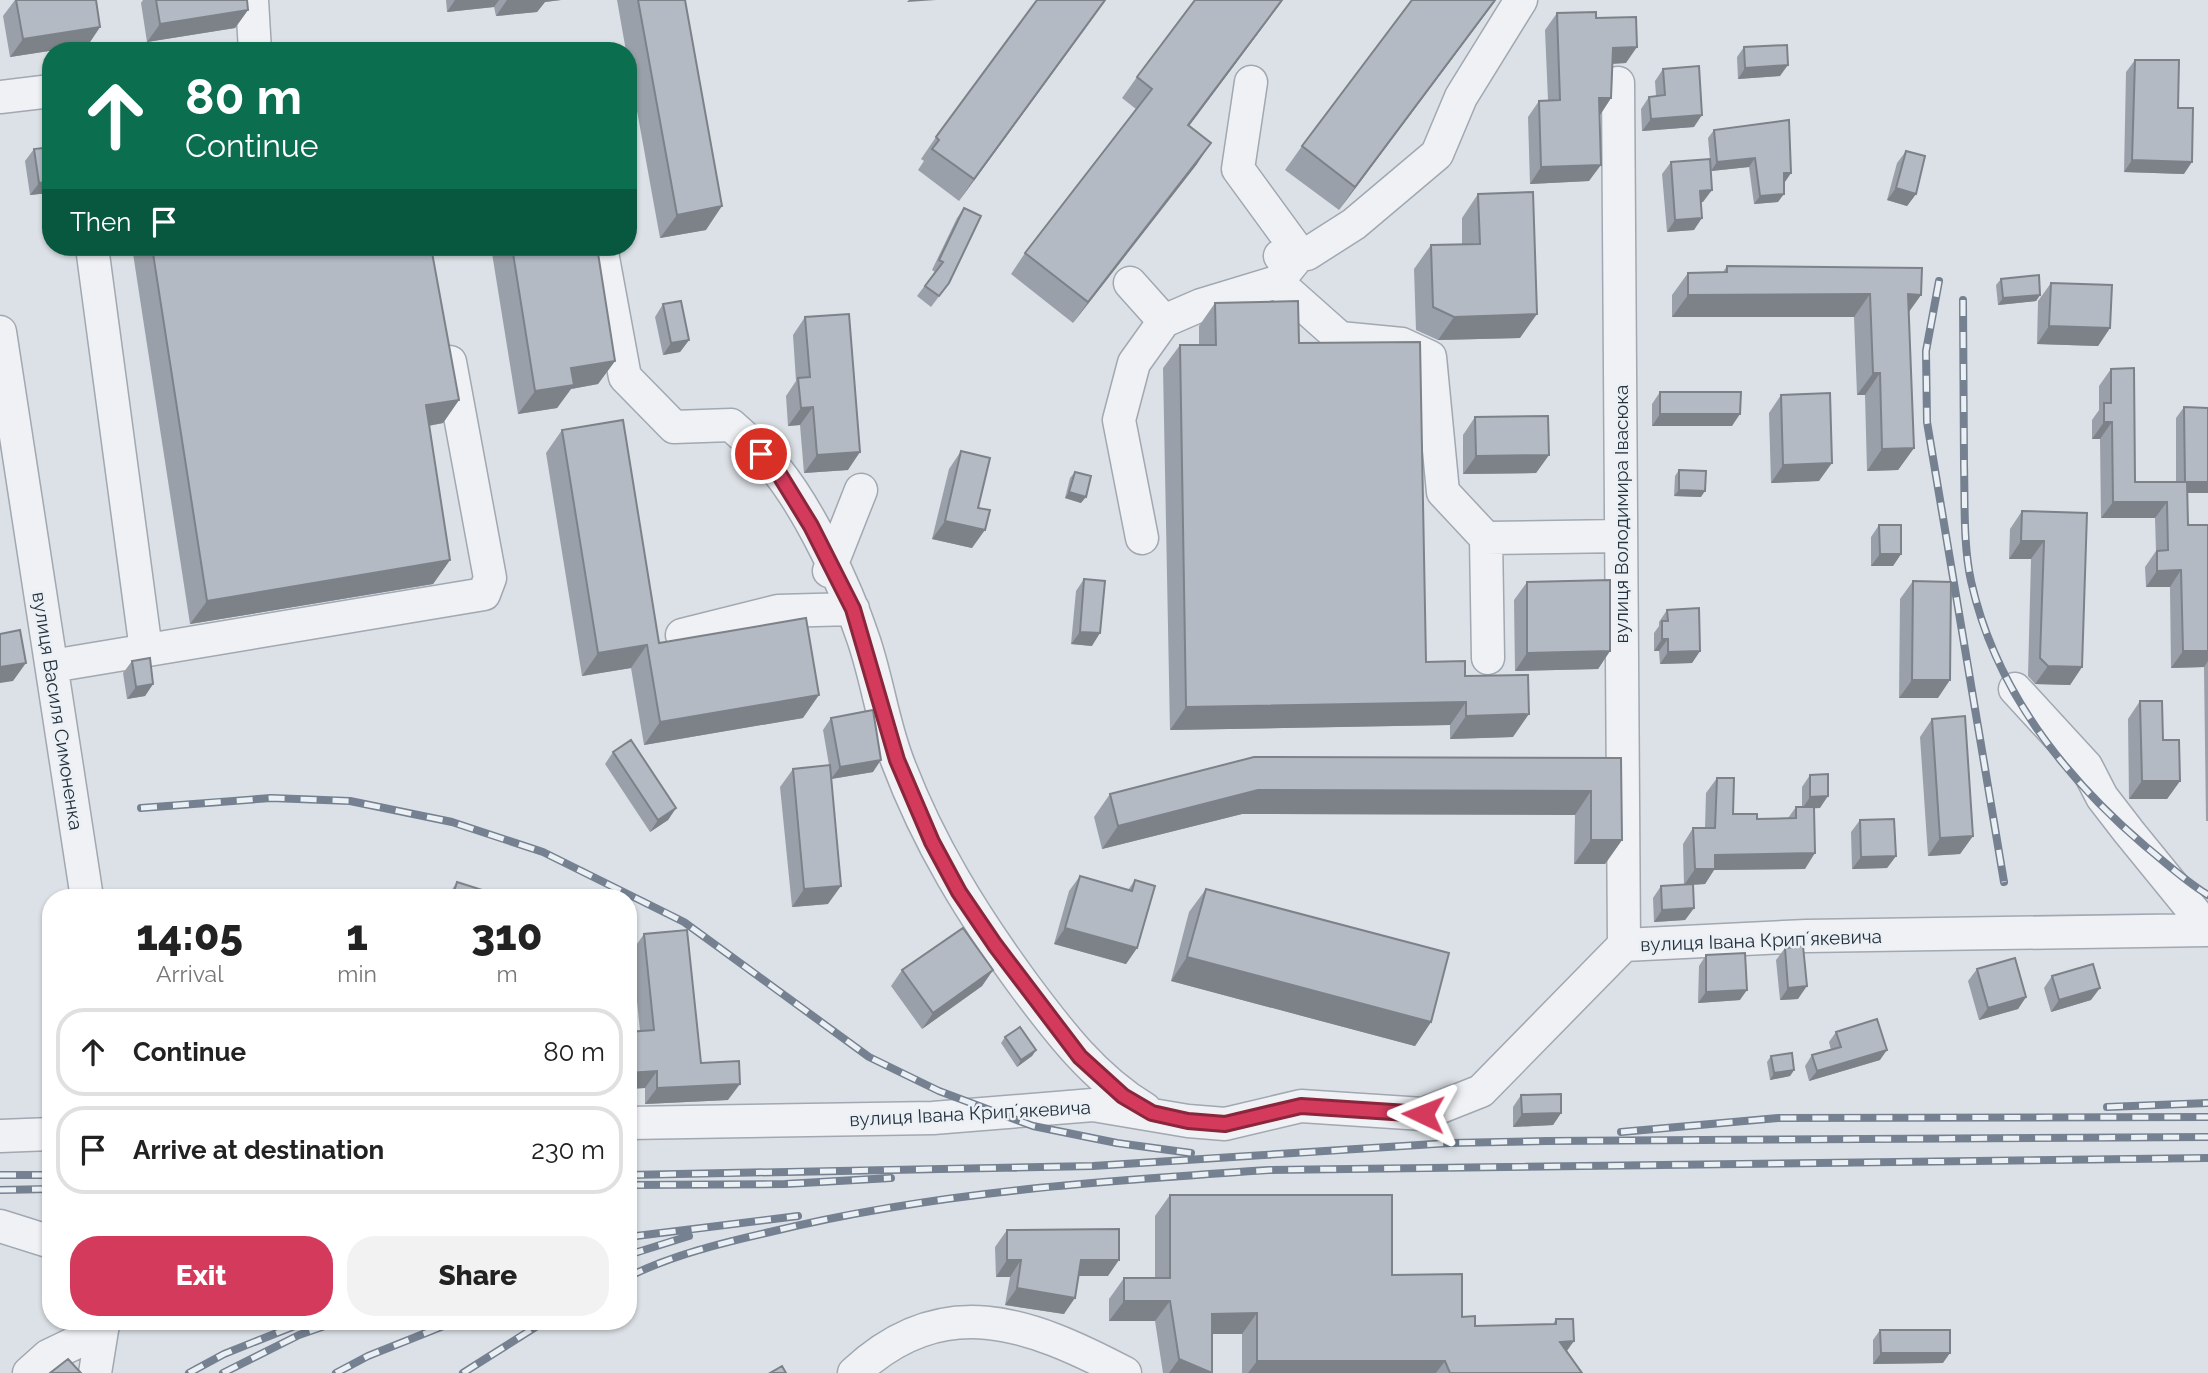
<!DOCTYPE html>
<meta charset="utf-8">
<style>
:root{--surface:#fff;--page:#f2f2f2;--text:#222;--muted:#767676;--line:#e0e0e0;--accent:#d33a5b}
body{margin:0;font-family:Raleway,sans-serif;background:var(--page);color:var(--text);height:100vh;display:flex;flex-direction:column;font-size:26px;white-space:nowrap}
*{box-sizing:border-box;margin:0}
p{font-size:23px;color:var(--muted)}
.icon{flex:none;width:38px;height:38px;fill:none;stroke:currentColor;stroke-width:2;stroke-linecap:round;stroke-linejoin:round}
.map{position:relative;flex:1;overflow:hidden}
.sheet{position:absolute;left:42px;top:889px;width:595px;height:441px;display:flex;flex-direction:column;background:var(--surface);border-radius:28px;box-shadow:0 2px 5px #0004}
.sheet>*{flex:none}
.hud{position:absolute;left:42px;top:42px;width:595px;height:214px;border-radius:28px;box-shadow:0 2px 5px #0004;background:#0b6e4f;color:#fff;overflow:hidden}
.pin{position:absolute;display:grid;place-items:center;width:60px;height:60px;color:#fff;margin:-30px;border:4px solid #fff;border-radius:50%;box-shadow:0 2px 7px #0007}
.me{position:absolute;width:77px;margin:-38px;rotate:272deg;stroke-linejoin:round;filter:drop-shadow(0 0 5px #0008)}
.turn{display:flex;align-items:center;gap:24px;height:147px;padding:0 28px;font-size:32px}
.turn .icon{width:91px;height:91px;stroke-width:2.5}
.turn b{display:block;font-size:49px;line-height:60px}
.then{display:flex;align-items:center;height:66px;padding:0 28px;background:#0003;gap:14px;font-size:26px}
.eta{display:flex;justify-content:space-evenly;align-items:center;height:119px;text-align:center}
.eta b{font-size:42px;font-weight:800;line-height:49px}
.primary-button{display:flex;gap:14px;margin-top:auto;padding:14px 28px}
.primary-button a{flex:1;height:80px;border-radius:28px;background:var(--accent);color:#fff;font-size:28px;font-weight:800;line-height:80px;text-align:center}
.primary-button a+a{background:var(--page);color:var(--text)}
ul{padding:0;list-style:none}
li{display:flex;align-items:center;gap:21px;height:88px;margin:0 14px 10px;padding:0 14px;border:4px solid var(--line);border-radius:28px}
li div{flex:1}
li b{display:block;font-size:26px}
li em{font-style:normal}
.map>svg:first-child{display:block}
.lines{fill:none;stroke-linecap:round;stroke-linejoin:round}
.minor-casing{stroke:#a1a8b1;stroke-width:35}
.minor{stroke:#eff1f5;stroke-width:32}
.rail-casing{stroke:#758191;stroke-width:8}
.rail{stroke:#ebf0f5;stroke-width:5;stroke-dasharray:16;stroke-linecap:butt}
.wall{fill:#9aa0a9}
.shaded-wall{fill:#7d8289}
.building{fill:#b3bac4;stroke:#7d8289;stroke-width:2}
.route-casing{stroke:#89263b;stroke-width:18}
.route{stroke:#d33a5b;stroke-width:12}
.labels{text-anchor:middle;stroke-width:5;stroke-linejoin:round;paint-order:stroke}
.street-label{font-size:19px;fill:#25303d;stroke:#ebf0f5}
</style>
<div class="map">
<svg width="2208" height="1373" viewBox="0 0 2208 1373">
<rect width="100%" height="100%" fill="#dce1e7"/>
<g class="lines">
<g class="minor-casing">
<path id="minor" d="M252 0 255 51
M1618 83 1624 945
M0 97 51 91
M92 247 146 650
M601 247 625 377 674 427 731 425C746 439 764 453 776 469 810 511 846 587 863 638 877 678 882 720 897 760 928 843 972 914 1024 985 1059 1032 1094 1078 1145 1109
M1280 256 1307 254 1354 224 1437 154 1461 97 1521 0
M1277 282 1340 338 1402 344 1430 357 1443 492 1486 538 1488 658
M1130 283 1164 321
M0 332 87 898
M1142 538 1119 420 1134 363 1164 321 1201 305 1277 282 1300 254 1238 169 1251 82
M1486 538 1621 536
M829 571 861 490
M682 635 778 611 853 609
M52 666 484 594 490 578 450 362
M2015 689 2086 766 2102 797 2129 832 2208 929
M628 1123 933 1118 1093 1105 1188 1121 1225 1124 1301 1106 1423 1114 1481 1091 1624 945 1806 936 2208 930
M0 1136 51 1134
M0 1226 51 1242
M29 1373 48 1356 102 1330 104 1321
M95 1373 102 1330
M854 1373C943 1290 1028 1322 1125 1373"/>
</g>
<use href="#minor" class="minor"/>
<g class="rail-casing">
<path id="rail" d="M1939 281 1926 351 1927 422 2004 882
M1963 300C1963 355 1964 410 1964 465 1965 502 1963 544 1971 581 1995 689 2063 776 2145 846 2166 863 2185 881 2208 895
M141 808 271 798 350 801 452 822 543 852 684 922 869 1057 939 1091 1033 1126 1117 1143 1191 1153
M2107 1107 2208 1103
M1621 1132 1778 1118 2208 1117
M0 1175H51
M628 1175 1093 1166 1450 1143 1547 1141 2208 1137
M628 1185 785 1184 891 1178
M0 1190 51 1189
M628 1237 798 1216
M628 1255 689 1236
M628 1277C672 1255 722 1243 770 1232 933 1192 1102 1181 1270 1170L2208 1158
M189 1373 224 1354 307 1321
M223 1373 299 1335 339 1321
M336 1373 368 1356 456 1321
M463 1373 545 1321"/>
</g>
<use href="#rail" class="rail"/>
</g>
<path class="wall" d="M15 0H96L100 27 88 45 10 57 3 16Z
M143 0H247L248 10 235 28 147 42 141 3Z
M446 0H561L545 2 537 12 496 16 494 7 447 12Z
M617 0H685L706 230 660 238 628 61V51H626Z
M1106 0 959 201 918 170 924 161 921 159 936 137Z
M1283 0 1189 126 1197 164 1073 323 1011 274 1025 253 1136 109 1122 98 1137 77Z
M1496 0 1339 210 1285 170 1302 146Z
M1557 13 1596 18 1626 63 1613 64 1611 98 1600 115 1589 181 1530 184 1528 117 1539 101 1548 100 1545 30Z
M1744 47 1780 76 1738 79 1737 57Z
M2135 60 2178 108 2184 174 2124 172 2126 72Z
M1663 69 1694 127 1642 131 1641 109 1649 97 1656 96 1655 81Z
M1714 130 1791 173 1784 182 1778 202 1754 204 1749 167 1711 171 1708 138Z
M34 149 49 193 30 195 25 161Z
M1906 151 1916 194 1907 206 1887 200 1897 163Z
M1671 162 1703 202H1701L1694 230 1667 232 1662 174Z
M1478 194 1520 338 1438 340 1416 330 1414 269 1431 245H1462V218Z
M964 208 949 283 931 307 917 296 935 272 932 270 957 218Z
M132 247H431L459 400 443 423 429 426 450 560 433 584 190 624Z
M491 247H597L615 361 598 384 571 389 557 408 518 414Z
M1727 266 1921 295 1909 312 1914 448 1898 470 1867 471 1865 395H1857L1854 317H1672V295L1688 273 1723 272Z
M2001 279 2040 295 2036 301 1998 305 1996 285Z
M2051 283 2110 328 2098 346 2037 344 2038 301Z
M1215 303 1299 343 1426 662 1465 676 1513 737 1450 739V725L1170 730 1163 368 1180 345H1199V326Z
M663 304 689 340 680 352 663 355 655 317Z
M805 317 848 470 804 473 800 425 788 426 786 396 796 381 793 335Z
M2111 369 2135 482H2176V418L2184 407 2208 493H2187L2188 525H2208V821H2206L2204 667 2171 668 2170 587H2146L2145 567 2156 551 2155 518H2101L2100 439H2092V420L2099 410V386Z
M1660 392 1732 426H1652V404Z
M1781 395 1819 481 1771 483 1769 413Z
M1475 417 1549 455 1536 473 1463 474V435Z
M562 430 659 643 803 718 644 745 631 668 582 676 546 453Z
M961 451 978 508 972 548 932 539 949 469Z
M1679 470 1701 497 1674 496 1675 476Z
M1075 472 1081 503 1065 498 1070 478Z
M2022 511 2087 513 2082 667 2070 685 2035 684 2028 676 2031 559H2009L2010 529Z
M1879 525 1901 554 1893 566H1871V537Z
M1084 579 1092 646 1071 644 1076 591Z
M1913 581 1938 698H1899L1900 599Z
M1527 582 1610 651 1598 669 1515 671 1514 600Z
M1667 610 1700 651 1692 663 1660 664 1659 651H1654V633L1659 626V622Z
M132 661 153 684 145 696 127 699 123 673Z
M2140 701 2163 740 2180 781 2167 799H2129L2128 719Z
M831 718 873 772 831 779 828 904 792 907 780 787 793 769 829 765 823 730Z
M1932 719 1973 836 1960 854 1928 856 1920 737Z
M613 752 676 808 668 820 650 832 605 764Z
M1621 758 1622 840 1605 864H1574L1575 815 1242 814 1102 849 1094 817 1110 794Z
M1810 775 1820 808H1814L1805 869 1714 870 1705 884 1693 885 1694 908 1685 920 1654 922 1653 898 1661 886 1684 885 1683 844 1693 828H1705L1706 793 1717 778 1733 814 1757 819 1788 818 1796 807H1802V787Z
M1860 820 1896 856 1887 868 1852 869 1851 832Z
M1080 876 1128 890 1135 880 1137 948 1126 964 1054 944 1069 891Z
M457 882 493 898H447L449 894Z
M1206 889 1431 1022 1415 1046 1171 981 1189 912Z
M644 934 701 1063 728 1100 645 1104V1088L628 1089V1032L640 1031 632 951Z
M1785 948 1798 999 1780 1000 1776 960Z
M1706 955 1740 1000 1698 1003 1699 966Z
M1977 969 2026 997 2018 1009 1979 1020 1968 981Z
M902 970H993L982 986 922 1029 891 986Z
M2052 976 2091 1000 2051 1012 2044 988Z
M1836 1032 1880 1060 1809 1081 1805 1066 1812 1055 1831 1050 1829 1042Z
M1005 1037 1036 1050 1032 1056 1017 1067 1001 1043Z
M1771 1056 1794 1070 1790 1076 1770 1080 1767 1062Z
M1521 1095 1561 1113 1553 1125 1513 1127V1107Z
M1170 1195 1392 1275 1462 1317 1475 1326 1553 1324 1556 1319 1567 1351 1582 1373H1242V1334H1212V1373H1163L1155 1321H1109V1299L1124 1278H1155V1216Z
M1007 1230 1108 1276H1079L1064 1314 1005 1305 1010 1277H996L995 1247Z
M1880 1330 1943 1363 1873 1364V1340Z"/>
<path class="shaded-wall" d="M455 0H499L494 7 447 12Z
M507 0H561L545 2 537 12 496 16Z
M909 0H936L907 2Z
M1106 0 1093 18 959 201 974 179Z
M1283 0 1274 12 1174 146 1188 125Z
M1495 0H1496L1339 210 1355 187Z
M248 10 235 28 147 42 160 24Z
M100 27 88 45 10 57 23 39Z
M1637 47 1626 63 1602 64 1613 48Z
M1788 65 1780 76 1738 79 1745 68Z
M1599 98H1611L1600 115Z
M1702 115 1694 127 1642 131 1651 119Z
M1211 143 1197 164 1073 323 1088 302Z
M1755 158 1749 167 1711 171 1717 162Z
M2132 160 2192 162 2184 174 2124 172Z
M1601 165 1589 181 1530 184 1541 167Z
M1784 173H1791L1785 182H1778Z
M51 181V190L49 193 30 195 39 183Z
M1896 188 1916 194 1907 206 1887 200Z
M1712 190 1703 202 1692 203 1700 191Z
M1784 194 1778 202 1754 204 1760 196Z
M722 206 706 230 660 238 677 215Z
M1702 218 1694 230 1667 232 1675 220Z
M1870 294 1854 317H1672L1688 295Z
M1908 294 1921 295 1905 317Z
M2040 295 2036 301 1998 305 2003 298Z
M1537 314 1520 338 1438 340 1454 317Z
M2049 326 2110 328 2098 346 2037 344Z
M689 340 680 352 663 355 671 343Z
M615 361 598 384 571 389 557 408 518 414 535 391 571 368Z
M1873 373H1880L1865 395H1857Z
M459 400 443 423 410 429 426 405Z
M813 407 800 425 788 426 801 408Z
M1660 414H1740L1732 426H1652Z
M2104 422H2112L2100 439H2092Z
M1914 448 1898 470 1867 471 1882 449Z
M860 452 848 470 804 473 817 455Z
M1549 455 1536 473 1463 474 1476 456Z
M1832 463 1819 481 1771 483 1783 465Z
M2185 482H2208V493H2177Z
M1679 490 1705 491 1701 497 1674 496Z
M1069 492 1086 497 1081 503 1065 498Z
M2113 502H2167L2155 518H2101Z
M945 521 985 530 972 548 932 539Z
M2021 541H2044L2031 559H2009Z
M1880 554H1901L1893 566H1871Z
M450 560 433 584 190 624 207 601Z
M2181 570 2170 587H2146L2157 571Z
M1080 632 1100 633 1092 646 1071 644Z
M1662 639H1668L1659 651H1654Z
M647 645 631 668 582 676 598 653Z
M1610 651 1598 669 1515 671 1527 653Z
M1700 651 1692 663 1660 664 1668 652Z
M2183 651H2208V661L2204 667 2171 668Z
M26 663 13 681 0 683V667Z
M2048 666 2082 667 2070 685 2035 684Z
M1912 680H1950L1938 698H1899Z
M153 684 145 696 127 699 136 687Z
M819 695 803 718 644 745 660 722Z
M1466 702 1450 725 1170 730 1186 707Z
M1529 714 1513 737 1450 739 1466 716Z
M881 760 873 772 831 779 840 767Z
M2142 781H2180L2167 799H2129Z
M1258 790 1591 791 1575 815 1242 814 1102 849 1118 826Z
M1828 796 1820 808 1802 809 1810 797Z
M676 808 668 820 650 832 658 820Z
M1973 836 1960 854 1928 856 1940 838Z
M1591 840H1622L1605 864H1574Z
M1815 853 1805 869 1714 870 1705 884 1684 885 1695 869 1715 855Z
M1896 856 1887 868 1852 869 1861 857Z
M841 886 828 904 792 907 804 889Z
M1694 908 1685 920 1654 922 1662 910Z
M1065 928 1137 948 1126 964 1054 944Z
M1187 957 1431 1022 1415 1046 1171 981Z
M993 970 982 986 922 1029 933 1013Z
M1807 986 1798 999 1780 1000 1788 988Z
M2100 988 2091 1000 2051 1012 2059 1000Z
M1747 990 1740 1000 1698 1003 1706 992Z
M2026 997 2018 1009 1979 1020 1988 1008Z
M1036 1050 1032 1056 1017 1067 1021 1060Z
M1887 1050 1880 1060 1809 1081 1817 1071Z
M1794 1070 1790 1076 1770 1080 1774 1073Z
M657 1071 645 1088 628 1089V1073Z
M740 1084 728 1100 645 1104 657 1088Z
M1561 1113 1553 1125 1513 1127 1522 1114Z
M1007 1260H1021L1010 1277H996Z
M1081 1260H1119L1108 1276H1070Z
M1017 1288 1075 1298 1064 1314 1005 1305Z
M1124 1301H1170L1155 1321H1109Z
M1257 1313 1242 1334H1198L1212 1314Z
M1574 1341 1559 1362 1560 1342Z
M1881 1353H1950L1943 1363 1873 1364Z
M1179 1359 1212 1373H1169Z
M1257 1361H1445L1436 1373H1248Z"/>
<path class="building" d="M16 0H96L100 27 23 39Z
M156 0H247L248 10 160 24Z
M638 0H685L722 206 677 215Z
M1037 0H1105L974 179 932 149 939 140 936 137Z
M1195 0H1282L1188 125 1211 143 1088 302 1025 253 1152 89 1137 77Z
M1412 0H1495L1355 187 1302 146Z
M1596 12V18L1636 17 1637 47 1613 48 1611 98H1599L1601 165 1541 167 1539 101 1560 100 1557 13Z
M1787 45 1788 65 1745 68 1744 47Z
M2135 60H2179L2178 108H2193L2192 162 2132 160Z
M1699 66 1702 115 1651 119 1649 97 1665 95 1663 69Z
M1789 120 1791 173H1784V194L1760 196 1755 158 1717 162 1714 130Z
M51 147V181L39 183 34 149Z
M1906 151 1925 156 1916 194 1896 188Z
M1710 159 1712 190 1700 191 1702 218 1675 220 1671 162Z
M1533 192 1537 314 1454 317 1433 307 1431 245 1480 244 1478 194Z
M964 208 981 216 949 283 939 296 925 286 943 262 939 260Z
M152 247H431L459 400 426 405 450 560 207 601Z
M512 247H597L615 361 571 368 574 385 535 391Z
M1727 266 1922 268 1921 295 1908 294 1914 448 1882 449 1880 373H1873L1870 294 1688 295V273L1727 272Z
M2039 275 2040 295 2003 298 2001 279Z
M2051 283 2112 285 2110 328 2049 326Z
M681 301 689 340 671 343 663 304Z
M1298 301 1299 343 1420 342 1426 662 1465 661V676L1528 675 1529 714 1466 716V702L1186 707 1180 345H1216L1215 303Z
M849 314 860 452 817 455 813 407 801 408 798 378 810 377 805 317Z
M2134 368 2135 482H2187L2188 525H2208V651H2183L2181 570 2157 571V551L2168 550 2167 502H2113L2112 422H2104V403H2111V369Z
M1660 392H1741L1740 414H1660Z
M1830 393 1832 463 1783 465 1781 395Z
M2184 407 2208 408V482H2185Z
M1548 416 1549 455 1476 456 1475 417Z
M623 420 659 643 806 618 819 695 660 722 647 645 598 653 562 430Z
M961 451 990 458 978 508 990 510 985 530 945 521Z
M1679 470 1706 471 1705 491 1679 490Z
M1075 472 1091 476 1086 497 1069 492Z
M2022 511 2087 513 2082 667 2048 666 2040 658 2044 541H2021Z
M1879 525H1901V554H1880Z
M1084 579 1105 581 1100 633 1080 632Z
M1610 580V651L1527 653V582Z
M1913 581 1951 582 1950 680H1912Z
M1699 608 1700 651 1668 652V639H1662V621H1668L1667 610Z
M20 630 26 663 0 667V634Z
M150 658 153 684 136 687 132 661Z
M2140 701H2162L2163 740H2179L2180 781H2142Z
M873 710 881 760 840 767 831 718Z
M1965 716 1973 836 1940 838 1932 719Z
M631 740 676 808 658 820 613 752Z
M1254 757 1621 758 1622 840H1591V791L1258 790 1118 826 1110 794Z
M830 765 841 886 804 889 793 769Z
M1828 774V796L1810 797V775Z
M1717 778H1734L1733 814H1757V819L1796 818V807H1814L1815 853 1715 855V869H1695L1693 828H1715Z
M1894 819 1896 856 1861 857 1860 820Z
M1080 876 1132 891 1135 880 1155 886 1137 948 1065 928Z
M457 882 495 894 493 898H452Z
M1693 884 1694 908 1662 910 1661 886Z
M1206 889 1449 953 1431 1022 1187 957Z
M963 928 993 970 933 1013 902 970Z
M687 930 701 1063 739 1061 740 1084 657 1088V1071L628 1073V1032L654 1030 644 934Z
M1803 946 1807 986 1788 988 1785 948Z
M1745 953 1747 990 1706 992V955Z
M2015 958 2026 997 1988 1008 1977 969Z
M2093 964 2100 988 2059 1000 2052 976Z
M1877 1019 1887 1050 1817 1071 1812 1055 1841 1047 1836 1032Z
M1020 1027 1036 1050 1021 1060 1005 1037Z
M1792 1053 1794 1070 1774 1073 1771 1056Z
M1561 1094V1113L1522 1114 1521 1095Z
M1170 1195H1392V1275L1462 1274V1317L1475 1316V1326L1556 1324V1319H1573L1574 1341 1560 1342 1582 1373H1450L1445 1361H1257V1313L1212 1314V1373L1179 1359 1170 1301H1124V1278H1170Z
M1119 1229V1260H1081L1075 1298 1017 1288 1021 1260H1007V1230Z
M1880 1330H1950V1353H1881Z
M68 1359 81 1373H50Z
M782 1366 786 1373H770Z"/>
<g class="lines">
<g class="route-casing">
<path id="route" d="M761 454 776 469 811 526 853 609 897 760 932 842 959 892 995 945 1080 1057 1123 1096 1152 1113 1188 1121 1225 1124 1301 1106 1423 1114"/>
</g>
<use href="#route" class="route"/>
</g>
<g class="labels">
<g class="street-label">
<text transform="translate(1621 514) rotate(-90)" y="7">вулиця Володимира Івасюка</text>
<text transform="translate(58 711) rotate(81)" y="7">вулиця Василя Симоненка</text>
<text transform="translate(1761 940) rotate(-2)" y="7">вулиця Івана Крипʼякевича</text>
<text transform="translate(970 1113) rotate(-3)" y="7">вулиця Івана Крипʼякевича</text>
</g>
</g>
</svg>
<div class="pin" style="left:761px;top:454px;background:#d93025"><svg class="icon" aria-label="arrive" viewBox="0 0 24 24"><path d="M6 21V4h12l-3 4 3 4H6"/></svg></div>
<svg class="me" style="left:1423px;top:1114px" viewBox="-20 -20 40 40"><path d="M0-17L14 15 0 8-14 15z" fill="#d33a5b" stroke="#fff" stroke-width="4"/></svg>
<div class="hud">
<div class="turn"><svg class="icon" aria-label="ahead" viewBox="0 0 24 24"><path d="M12 20V5M6 11l6-6 6 6"/></svg><div><b>80 m</b>Continue</div></div>
<div class="then">Then<svg class="icon" aria-label="arrive" viewBox="0 0 24 24"><path d="M6 21V4h12l-3 4 3 4H6"/></svg></div>
</div>
<section class="sheet">
<div class="eta">
<div><b>14:05</b><p>Arrival</p></div>
<div><b>1</b><p>min</p></div>
<div><b>310</b><p>m</p></div>
</div>
<ul>
<li><svg class="icon" aria-label="ahead" viewBox="0 0 24 24"><path d="M12 20V5M6 11l6-6 6 6"/></svg><div><b>Continue</b></div><em>80 m</em></li>
<li><svg class="icon" aria-label="arrive" viewBox="0 0 24 24"><path d="M6 21V4h12l-3 4 3 4H6"/></svg><div><b>Arrive at destination</b></div><em>230 m</em></li>
</ul>
<div class="primary-button"><a>Exit</a><a>Share</a></div>
</section>
</div>
